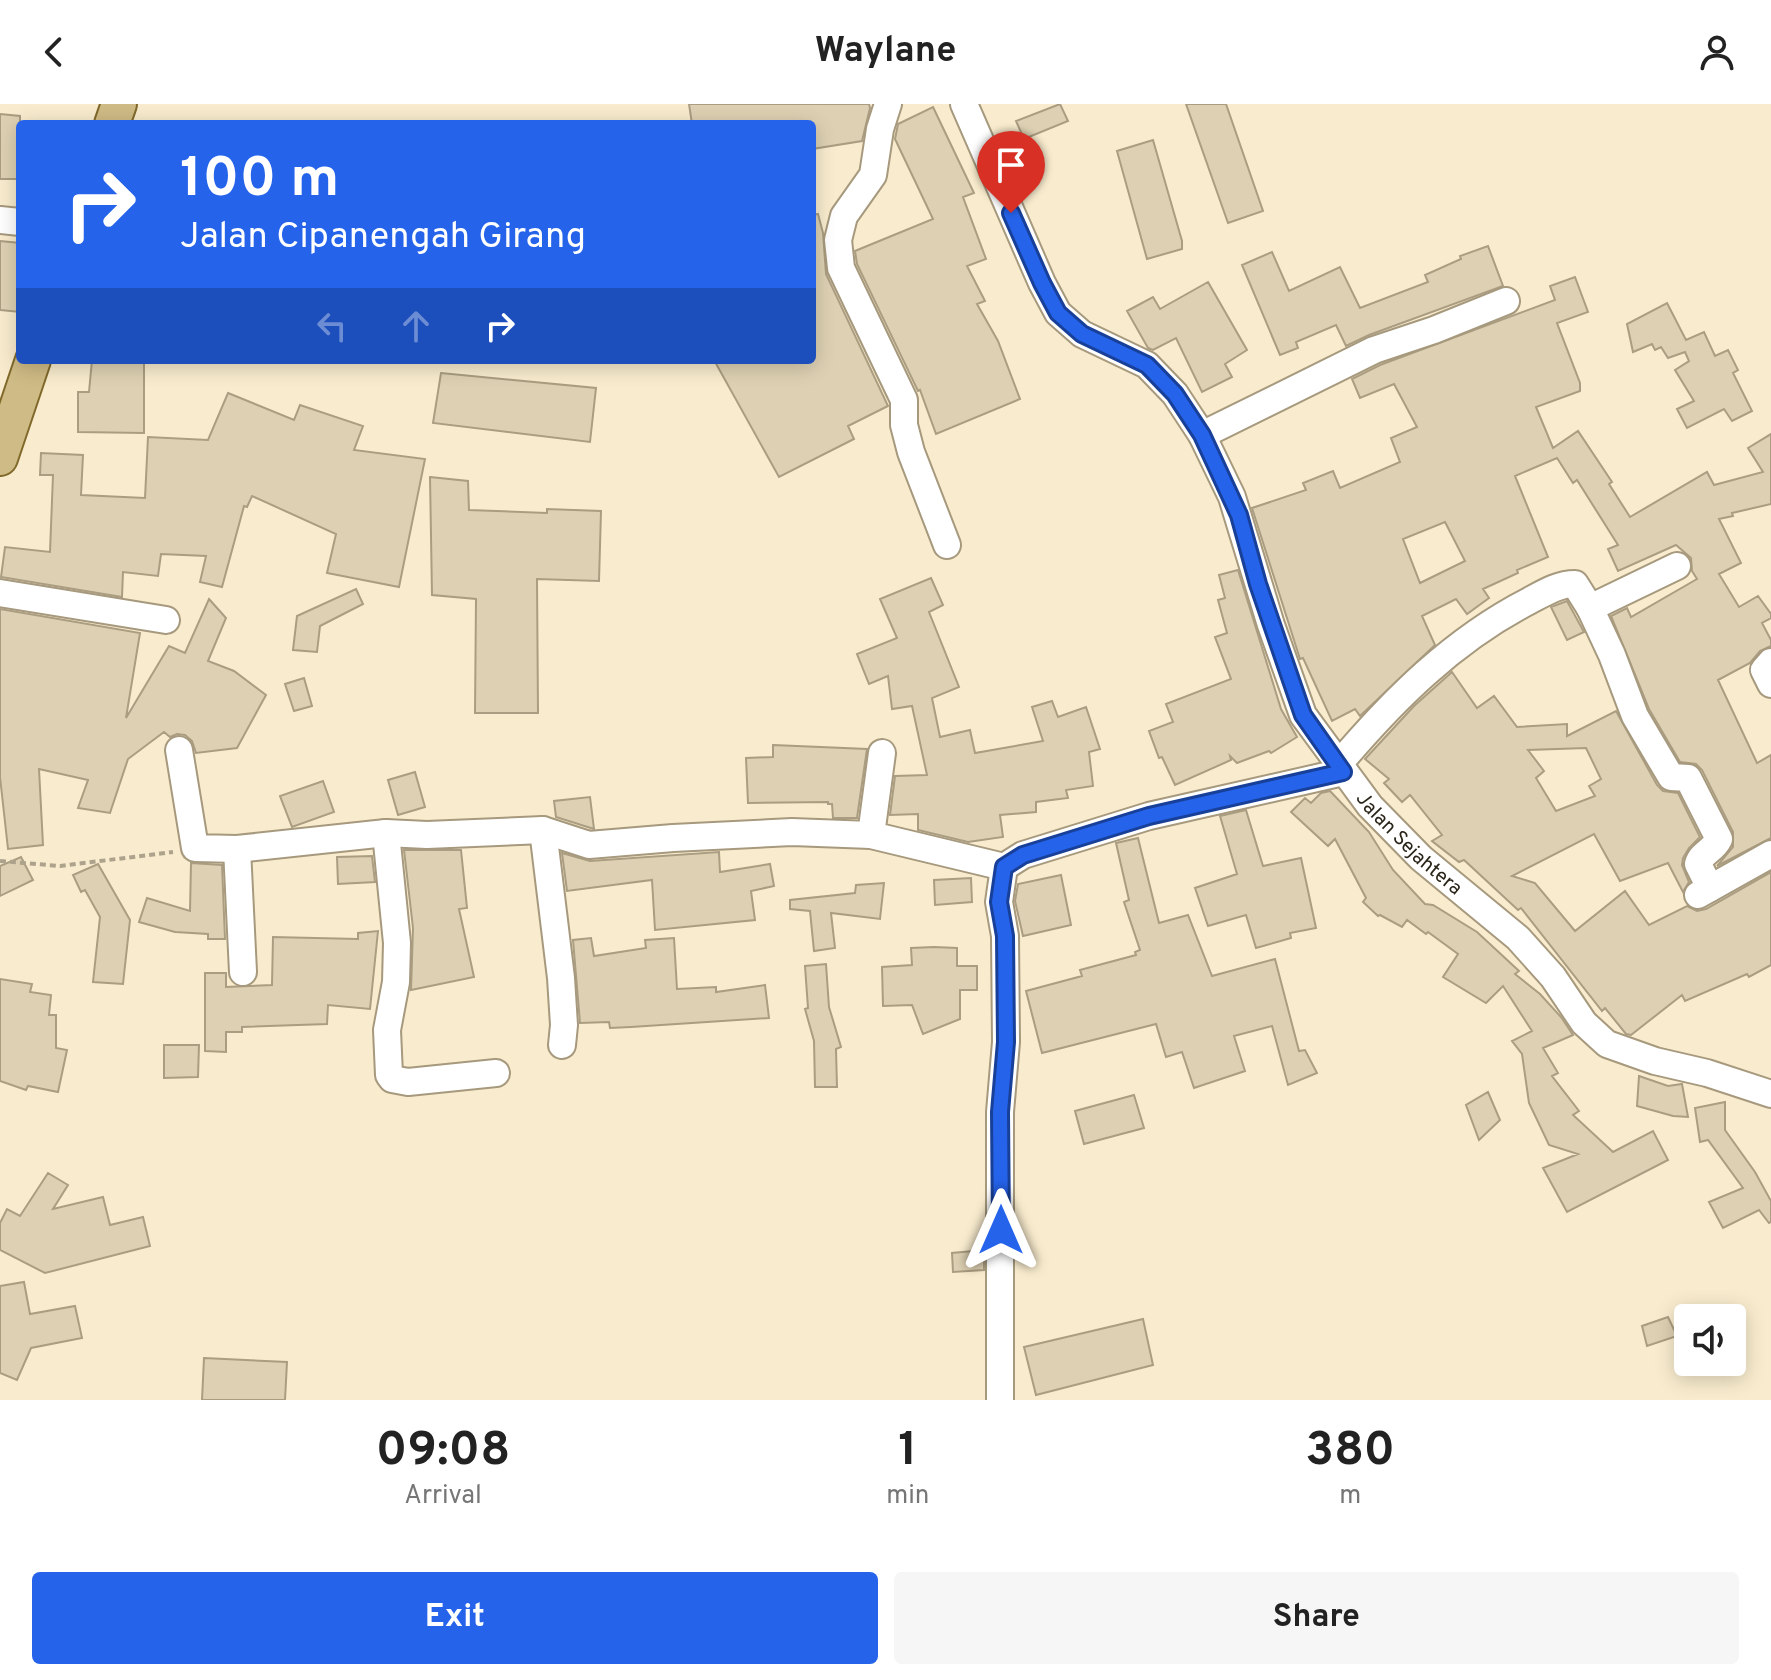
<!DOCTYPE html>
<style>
:root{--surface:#fff;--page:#f6f6f6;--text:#222;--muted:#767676;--accent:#2563eb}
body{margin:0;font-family:Overpass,sans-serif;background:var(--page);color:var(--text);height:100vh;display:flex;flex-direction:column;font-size:30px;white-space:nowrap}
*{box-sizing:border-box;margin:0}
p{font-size:26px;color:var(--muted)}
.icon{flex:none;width:44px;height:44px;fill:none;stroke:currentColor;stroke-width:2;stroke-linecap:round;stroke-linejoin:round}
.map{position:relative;height:1296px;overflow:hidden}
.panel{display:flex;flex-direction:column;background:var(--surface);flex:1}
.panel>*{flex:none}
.top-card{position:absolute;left:16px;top:16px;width:800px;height:244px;border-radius:8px;box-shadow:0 4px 20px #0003;background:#2563eb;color:#fff;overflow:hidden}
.controls{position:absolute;left:1674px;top:1200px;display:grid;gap:16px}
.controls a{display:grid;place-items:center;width:72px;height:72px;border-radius:8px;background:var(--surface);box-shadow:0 4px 20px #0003;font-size:40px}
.pin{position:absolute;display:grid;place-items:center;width:68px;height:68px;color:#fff;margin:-82px -34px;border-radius:50% 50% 50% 0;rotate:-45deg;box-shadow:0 0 8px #0007}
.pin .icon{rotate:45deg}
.me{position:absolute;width:88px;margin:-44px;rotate:0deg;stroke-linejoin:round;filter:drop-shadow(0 0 6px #0008)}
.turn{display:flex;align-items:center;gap:28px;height:168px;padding:0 32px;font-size:36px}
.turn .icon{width:104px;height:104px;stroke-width:2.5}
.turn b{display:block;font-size:56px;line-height:68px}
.lanes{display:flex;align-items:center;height:76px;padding:0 32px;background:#0003;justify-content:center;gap:40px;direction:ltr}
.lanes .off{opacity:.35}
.eta{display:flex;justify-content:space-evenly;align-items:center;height:136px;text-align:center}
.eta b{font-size:48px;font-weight:700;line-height:56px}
.action{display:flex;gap:16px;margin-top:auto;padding:16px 32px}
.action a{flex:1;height:92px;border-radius:8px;background:var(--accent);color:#fff;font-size:32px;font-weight:700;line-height:92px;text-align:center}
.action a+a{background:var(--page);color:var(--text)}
header{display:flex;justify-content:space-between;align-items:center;height:104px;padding:0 32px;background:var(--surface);font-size:36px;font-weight:700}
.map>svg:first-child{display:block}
.building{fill:#ded1b3;stroke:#aa9d81;stroke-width:2;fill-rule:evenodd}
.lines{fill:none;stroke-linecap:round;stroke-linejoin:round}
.minor-casing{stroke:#a6997d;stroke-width:30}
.major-casing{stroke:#80692a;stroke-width:38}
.path{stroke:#ada38c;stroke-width:4;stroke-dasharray:6 4;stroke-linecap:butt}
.minor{stroke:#fff;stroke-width:26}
.major{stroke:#cfbb85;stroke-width:34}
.route-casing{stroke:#184099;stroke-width:20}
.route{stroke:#2563eb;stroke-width:14}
.labels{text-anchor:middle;stroke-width:8;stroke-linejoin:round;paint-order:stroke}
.street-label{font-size:20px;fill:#2a2519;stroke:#fdfaf4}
</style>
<header><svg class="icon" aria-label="back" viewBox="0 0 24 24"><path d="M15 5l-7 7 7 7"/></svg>Waylane<svg class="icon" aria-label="person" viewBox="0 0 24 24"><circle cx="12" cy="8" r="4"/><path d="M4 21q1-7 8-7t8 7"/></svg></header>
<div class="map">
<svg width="1771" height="1296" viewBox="0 0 1771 1296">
<rect width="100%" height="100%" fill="#f9ecce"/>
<path class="building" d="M689 0H869L870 4 862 37 812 45V20H692Z
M1060 0 1068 17 1024 35 1016 17Z
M1186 0H1226L1263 107 1228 119Z
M933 3 974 89 963 93 986 155 967 162 985 197 977 200 998 237 1020 295 936 330 920 286 918 287 857 160 855 147 933 115 895 35 898 20Z
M0 10 20 12V75H0Z
M1153 36 1182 137V145L1147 155 1117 47Z
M818 110 823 129 826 170 888 302 848 322 854 335 779 373 714 256H812V111Z
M0 137 20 139V208L0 206Z
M1488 142 1503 182 1369 231 1346 242 1336 221 1296 238 1298 244 1280 251 1242 161 1272 148 1289 187 1340 163 1360 204 1428 178 1425 171 1461 155 1460 152Z
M1575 173 1588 208 1557 219 1580 279V287L1536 303 1553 344 1578 327 1612 378 1609 380 1630 413 1707 368 1714 381 1763 368 1748 344 1771 330V400L1732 409 1733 412 1719 415 1741 459 1719 470 1739 503 1758 492 1771 510V514L1762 519 1771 536V542L1760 547 1750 559 1718 576 1757 659 1771 651V734L1717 762 1733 743V728L1702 666 1696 660 1680 658 1649 605 1611 512 1627 504 1631 513 1697 475 1692 467 1691 454 1676 441 1618 467 1608 445 1618 441 1577 376 1573 379 1557 354 1515 372 1548 453 1517 466 1518 469 1483 485 1489 494 1467 510 1456 495 1422 512 1435 541 1360 612 1355 605 1332 617 1303 554 1300 555 1252 404 1306 386 1303 379 1333 367 1340 384 1400 358 1391 334 1417 323 1394 280 1360 294 1352 275 1380 261 1555 196 1550 182ZM1445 418 1465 457 1420 479 1403 435Z
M1208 178 1247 246 1225 260 1232 273 1202 288 1176 234 1153 246 1148 244 1127 207 1153 193 1160 205Z
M1667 199 1686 236 1704 228 1715 252 1728 246 1738 266 1733 269 1752 307 1732 317 1724 305 1687 324 1677 305 1694 297 1675 266 1689 257 1685 248 1668 254 1661 243 1655 246 1652 240 1633 248 1627 220Z
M92 256H144V329L78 328V288H89Z
M441 269 596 284 590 338 433 319Z
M228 289 294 316 300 301 363 322 354 346 425 355 399 483 327 469 336 430 252 392 247 403 244 402 222 483 200 478 206 452 161 450 158 472 123 468 122 493 1 473 5 443 50 448 53 371H40L41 349 83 351 81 391 145 394 148 333 208 336Z
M430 373 468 377 469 406 547 409V405L601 407 599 477 537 475 538 609H475L476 495 432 491Z
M1238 466 1281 605 1297 633 1271 649 1269 647 1237 659 1230 652 1231 656 1175 681 1162 653 1159 654 1149 627 1173 618 1166 600 1231 575 1215 533 1227 529 1218 496 1225 494 1219 471Z
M931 474 943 501 929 508 959 583 932 594 940 633 970 626 975 649 1043 637 1032 603 1052 597 1058 613 1086 603 1100 645 1089 648 1093 682 1066 686 1068 694 1036 698V708L1000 711 1003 733 968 738 918 726V710L890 711 895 672 927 671 912 602 892 605 888 572 869 580 857 550 897 534 880 495Z
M356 485 363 500 320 522 317 548 293 546 297 512Z
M209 495 226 514 208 557 234 567 266 591 237 644 196 649 192 637 185 631 177 630 170 633 164 628 128 655 110 709 78 704 88 676 39 665 43 741 8 745 0 673V505L140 529 126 614 169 542 185 549Z
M1567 497 1584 528 1567 536 1551 503Z
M1452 568 1477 604 1494 592 1517 623 1567 620V632L1616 607 1657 681 1663 687 1678 689 1700 733 1689 744 1683 754 1682 761 1689 778 1683 788 1668 759 1620 777 1594 730 1512 772 1535 779 1575 827 1625 787 1649 821 1687 802 1697 807 1706 805 1771 768V861L1749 873 1747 870 1685 897 1682 891 1631 931 1626 930 1605 904 1602 907 1521 804 1518 806 1464 756 1459 758 1432 737 1442 731 1410 691 1402 698 1384 679 1389 675 1365 655 1414 602ZM1586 644 1601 675 1589 682 1595 692 1556 707 1536 674 1544 667 1528 646Z
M304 574 312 602 294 607 285 580Z
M773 641 867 645 857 714H833L832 700H828V698L748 699 746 654 773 653Z
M415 668 425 703 398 711 388 676Z
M323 677 334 708 292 723 280 692Z
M1330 687 1369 728 1393 766 1425 800 1433 801 1477 828 1519 867 1515 870 1540 890 1561 913 1573 931 1543 944 1558 969 1552 972 1579 1007 1573 1011 1613 1048 1653 1027 1668 1056 1567 1108 1543 1064 1578 1050 1549 1041 1529 999 1522 950 1512 937 1532 927 1503 882 1486 899 1443 873 1458 850 1428 828 1426 830 1407 816 1402 823 1380 811 1378 812 1363 798 1366 794 1335 735 1328 742 1291 708 1305 694 1311 699 1321 689Z
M590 693 594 725 556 713 554 697Z
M1246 706 1263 762 1301 754 1316 824 1290 829 1291 834 1256 844 1246 811 1208 822 1195 784 1237 770 1220 712Z
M1138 734 1159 819 1188 811 1212 872 1275 855 1299 947 1305 946 1317 969 1288 981 1272 922 1234 932 1245 967 1194 984 1182 948 1166 953 1156 920 1042 949 1026 887 1082 872 1080 866 1136 851 1135 848 1140 846 1124 798 1129 796 1116 739Z
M404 746H461L467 804 459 805 474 873 411 886 413 824Z
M719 748 720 768 770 760 774 782 751 787 755 816 655 826 652 776 567 787 562 749 590 757Z
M372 752 375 778 338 780 337 753Z
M21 753 33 776 0 792V762Z
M191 759 222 761 225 835H208V830L175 828 139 818 147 794 190 807Z
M98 760 130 816 123 880 93 878 100 813 85 786 81 788 73 771Z
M1061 771 1071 821 1023 832 1015 797 1018 780Z
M971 774 972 798 935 801 934 776Z
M884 779 880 815 831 809 835 844 814 847 810 807 790 805V796L855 789 856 781Z
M378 827 370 905 328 901 327 920 242 923V928H226V948L205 947V869H226V883L272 881 273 833 358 835V829Z
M591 834 594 852 646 844 645 836 674 834 677 885 716 883V888L765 881 769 914 631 923 610 924 609 918 580 919 573 836Z
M934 843 957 844V862H977V886H960V915L923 930 912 901 883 902 882 863 912 861 911 844Z
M826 860 829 903 841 943 836 945 837 983H815L814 937 805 905 808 904 805 862Z
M0 875 32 880 30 888 51 891 49 911H56V944L67 946 58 988 28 982 26 986 0 977Z
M164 941H199L198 973 164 974Z
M1639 972 1668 982 1682 980 1688 1013 1673 1012 1637 1002Z
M1488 988 1500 1016 1479 1036 1466 1001Z
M1134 991 1144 1024 1084 1040 1075 1007Z
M1725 998V1026L1755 1068 1771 1097V1118L1769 1119 1759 1106 1723 1124 1709 1098 1743 1084 1708 1036 1700 1038 1695 1004Z
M48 1069 68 1081 53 1105 103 1093 110 1121 143 1113 150 1142 45 1169 0 1146V1119L7 1105 20 1112Z
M984 1146V1166L953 1168 952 1149Z
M24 1178 30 1210 75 1202 82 1234 31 1244 17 1276 0 1269V1182Z
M1668 1213 1677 1232 1647 1242 1642 1222Z
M1143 1215 1153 1261 1036 1291 1024 1243Z
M204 1254 287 1258 285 1296H202Z"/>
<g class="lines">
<g class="minor-casing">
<g id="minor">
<path d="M888 0 880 25 873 71 844 112 838 136 841 164 904 296V321L911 348 947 441"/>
<path id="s1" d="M964 0 1042 179 1058 209 1082 230 1147 261 1175 290 1202 331 1232 393 1271 521 1303 611 1370 702 1421 754 1518 834 1553 873 1584 919 1607 940 1655 957 1707 969 1771 990"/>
<path d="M0 116 20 118"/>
<path d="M1202 331 1374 246 1434 226 1506 197"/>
<path d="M0 489 166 516"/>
<path d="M1590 504 1612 551 1635 612 1671 673 1688 674 1719 735C1714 746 1701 749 1698 760L1710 784"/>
<path d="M1771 558 1764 566 1771 580"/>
<path d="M179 646 195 744 237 745 386 729 427 731 543 726 589 741 673 734 792 728 871 731 1004 763"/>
<path d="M1338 661C1393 596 1453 536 1529 497 1544 489 1558 480 1575 480L1590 504 1677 462"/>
<path d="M543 726 561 874 564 921 562 941"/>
<path d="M386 729 397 839 396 878 387 926 389 971 392 975 408 978 496 969"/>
<path d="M871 731 882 649"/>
<path d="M237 745 243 868"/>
<path d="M1698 791 1771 750"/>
<path d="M1000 1296V1008L1006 938 1005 832 999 798 1004 763 1023 751 1149 712 1343 668"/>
</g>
</g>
<g class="major-casing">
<path id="major" d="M112 20 119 0
M0 354 33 256"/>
</g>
<path class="path" d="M0 757 60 762 173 748"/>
<use href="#minor" class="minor"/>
<use href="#major" class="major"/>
</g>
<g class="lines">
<g class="route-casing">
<path id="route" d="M1001 1126 1000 1008 1006 938 1005 832 999 798 1004 763 1023 751 1149 712 1343 668 1303 611 1258 480 1239 411 1202 331 1175 290 1147 261 1082 230 1058 209 1042 179 1011 109"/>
</g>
<use href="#route" class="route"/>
</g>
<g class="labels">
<g class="street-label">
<text dy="7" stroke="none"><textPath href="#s1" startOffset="888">Jalan Sejahtera</textPath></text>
</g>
</g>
</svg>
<div class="controls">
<a><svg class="icon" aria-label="sound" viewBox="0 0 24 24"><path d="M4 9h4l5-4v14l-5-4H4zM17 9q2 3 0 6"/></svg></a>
</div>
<div class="pin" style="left:1011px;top:109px;background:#d93025"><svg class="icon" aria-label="arrive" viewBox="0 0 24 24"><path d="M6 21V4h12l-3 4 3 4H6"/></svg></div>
<svg class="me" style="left:1001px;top:1126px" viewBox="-20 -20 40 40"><path d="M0-17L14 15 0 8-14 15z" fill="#2563eb" stroke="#fff" stroke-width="4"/></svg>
<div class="top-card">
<div class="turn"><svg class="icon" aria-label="right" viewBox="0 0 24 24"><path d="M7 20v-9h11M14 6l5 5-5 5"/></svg><div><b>100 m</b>Jalan Cipanengah Girang</div></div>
<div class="lanes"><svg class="icon off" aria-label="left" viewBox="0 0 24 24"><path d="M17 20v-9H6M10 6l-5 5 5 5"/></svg><svg class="icon off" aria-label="ahead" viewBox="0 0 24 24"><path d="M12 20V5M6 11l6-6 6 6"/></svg><svg class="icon" aria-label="right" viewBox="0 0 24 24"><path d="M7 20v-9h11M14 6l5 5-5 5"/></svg></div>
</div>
</div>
<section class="panel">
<div class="eta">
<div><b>09:08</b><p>Arrival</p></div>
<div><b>1</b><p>min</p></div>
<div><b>380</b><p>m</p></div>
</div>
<div class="action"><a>Exit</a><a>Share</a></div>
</section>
